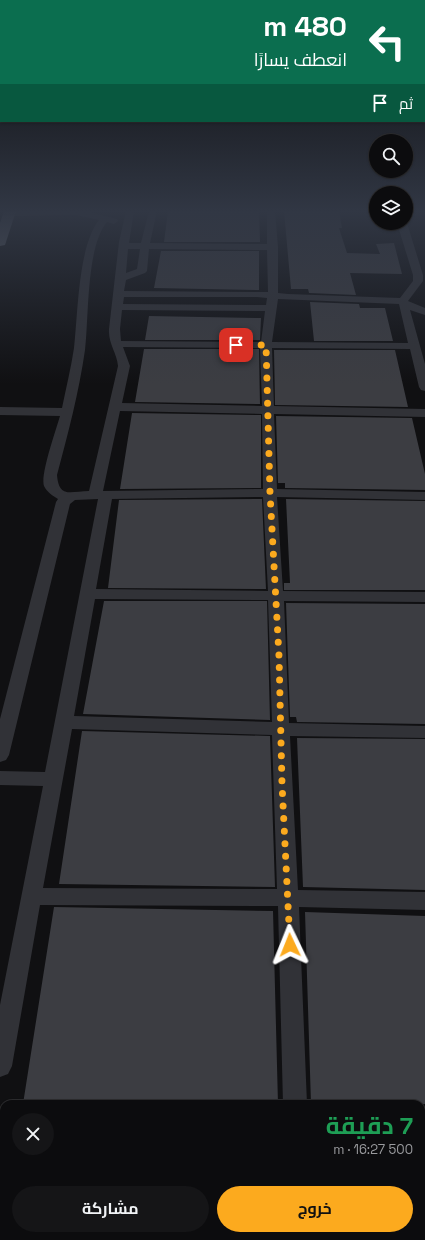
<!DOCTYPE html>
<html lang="ar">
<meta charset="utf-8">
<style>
:root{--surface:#0c0c0e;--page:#151517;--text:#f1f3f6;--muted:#9a9b9e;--line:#2c2c2e;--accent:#fcaa1e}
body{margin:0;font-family:"Space Grotesk",Cairo,sans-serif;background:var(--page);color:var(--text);direction:rtl;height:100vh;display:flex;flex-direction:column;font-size:15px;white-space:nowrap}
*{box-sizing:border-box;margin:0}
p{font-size:13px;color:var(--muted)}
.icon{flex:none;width:22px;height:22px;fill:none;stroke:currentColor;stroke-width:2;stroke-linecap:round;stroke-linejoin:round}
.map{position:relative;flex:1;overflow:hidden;direction:ltr}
.panel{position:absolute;left:0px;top:1100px;width:425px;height:140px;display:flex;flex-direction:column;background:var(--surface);border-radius:12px 12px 0 0;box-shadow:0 1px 3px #0004,0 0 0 1px var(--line);direction:rtl}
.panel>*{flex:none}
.banner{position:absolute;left:0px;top:0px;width:425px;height:122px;box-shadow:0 1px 3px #0004,0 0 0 1px var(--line);direction:rtl;background:#0b6e4f;color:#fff;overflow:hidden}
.buttons{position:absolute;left:369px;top:134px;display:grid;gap:8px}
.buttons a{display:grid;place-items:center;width:44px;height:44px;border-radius:50%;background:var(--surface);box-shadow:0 1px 3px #0004,0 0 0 1px var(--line);font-size:20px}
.pin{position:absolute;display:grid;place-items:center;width:34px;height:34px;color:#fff;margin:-17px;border-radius:8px;box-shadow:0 2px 6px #0006}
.me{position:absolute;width:44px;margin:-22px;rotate:358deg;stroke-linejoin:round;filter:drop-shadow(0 0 3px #0008)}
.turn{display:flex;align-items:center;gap:14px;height:84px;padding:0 12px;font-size:18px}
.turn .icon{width:52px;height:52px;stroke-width:2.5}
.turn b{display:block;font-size:28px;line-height:34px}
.then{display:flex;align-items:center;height:38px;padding:0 12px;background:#0003;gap:8px;font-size:15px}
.round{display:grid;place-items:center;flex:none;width:42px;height:42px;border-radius:21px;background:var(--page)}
.head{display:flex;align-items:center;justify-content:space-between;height:68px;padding:0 12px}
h1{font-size:24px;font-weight:700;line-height:30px;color:#1e9e55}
.button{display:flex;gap:8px;margin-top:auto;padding:8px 12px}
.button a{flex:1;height:46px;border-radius:24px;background:var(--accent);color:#111;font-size:16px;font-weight:700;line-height:46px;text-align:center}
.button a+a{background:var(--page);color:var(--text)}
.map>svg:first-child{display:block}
.building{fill:#3c3d42}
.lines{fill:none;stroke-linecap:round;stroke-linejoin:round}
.minor{fill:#313237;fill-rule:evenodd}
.highway{fill:#5d6169;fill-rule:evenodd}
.route{stroke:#fcaa1e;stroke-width:7;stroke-dasharray:0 12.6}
</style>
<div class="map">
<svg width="425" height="1240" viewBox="0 0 425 1240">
<rect width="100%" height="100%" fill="#101012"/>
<path class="building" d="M168 211H259L260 242H164Z
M284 211H339L342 228H339L347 253 380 254 376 244 394 243 402 274 350 273 356 295 309 293 308 289H291Z
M161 251H259V290L154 288Z
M310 302 359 304 360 308H385L393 341H314Z
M149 316 261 318 260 340H145Z
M144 349H259L260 404 135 402Z
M274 350H395L408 407 275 405Z
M132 413 261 415V488L120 489Z
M276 416 412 418 425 474V490L285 488V483H278Z
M262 499 266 589 108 588 119 500Z
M286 499 425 501V590H284V583H290Z
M104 601H267L270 720 83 714Z
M286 603 425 604V724L297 722 296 717H290Z
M82 731 270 736 275 887 59 884Z
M297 738 425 739V890L303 887Z
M54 907 273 911 278 1104H23Z
M305 912 425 916V1104H311Z"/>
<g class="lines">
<path class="minor" d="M7 211H85L117 219 118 221 114 224 107 222C86 247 89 317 85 350 79 392 68 434 57 475 59 499 71 491 89 491L118 366C117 353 108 343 109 329L119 242 126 211H134L129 243H141L149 211H157L150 243 267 244V211H275L278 247V293L288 294 400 298 413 281V275L397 223H407L423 275V281L408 301 425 308V315L410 310 425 364V391L421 390 419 387 410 349 272 348 274 406 425 409V417L274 414 277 489 425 492V500L277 497 283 591 425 592V602L284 601 289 723 425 726V738L290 736 298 890 425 892V910L299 907 307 1104H283L278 906 40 905 12 1066 8 1074 0 1077V1005L43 786 0 785V771L45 772 98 499 75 500 70 504 9 755 6 760 0 762V719L56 502 58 499C53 496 47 492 44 486 40 475 56 430 60 416L0 415V407L62 408C66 388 71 368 74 348 78 314 78 246 99 220L76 215 9 216 5 213ZM128 249H140L137 269 126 273ZM149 249 267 250 268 292 124 291 126 280 145 273 147 271ZM124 297H257L267 298 266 305 123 304ZM278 299 399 304 408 343 272 342ZM122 310 265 311 261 342 121 341 120 329ZM123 347 260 348 262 406 122 403 130 366ZM120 411 262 414 263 489 103 491ZM263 497 268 591 96 589 112 499ZM95 599 268 600 272 722 74 716ZM72 729 272 735 277 889 43 888Z
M0 1117H4V1141H0Z
M421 1133H425V1159H421Z
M287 1236H313V1240H287Z"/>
<path class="highway" d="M4 211H16L6 242 5 245 0 246V223Z"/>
</g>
<linearGradient id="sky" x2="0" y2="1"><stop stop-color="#09090a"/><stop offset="0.55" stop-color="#313744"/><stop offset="1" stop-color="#313744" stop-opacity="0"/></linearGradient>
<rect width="425" height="384" fill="url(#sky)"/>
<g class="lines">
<path class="route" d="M236 345H266L270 493 279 656 282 784 290 945"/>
</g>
</svg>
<div class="buttons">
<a><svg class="icon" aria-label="search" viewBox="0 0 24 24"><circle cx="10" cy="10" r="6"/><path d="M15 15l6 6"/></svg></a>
<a><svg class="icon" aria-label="layers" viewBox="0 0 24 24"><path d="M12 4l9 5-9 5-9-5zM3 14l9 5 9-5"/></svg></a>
</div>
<div class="pin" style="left:236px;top:345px;background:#d93025"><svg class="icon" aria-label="arrive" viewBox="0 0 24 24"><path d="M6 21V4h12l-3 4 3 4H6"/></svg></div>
<svg class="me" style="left:290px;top:945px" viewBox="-20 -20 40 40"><path d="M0-17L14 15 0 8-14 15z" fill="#fcaa1e" stroke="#fff" stroke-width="4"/></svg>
<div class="banner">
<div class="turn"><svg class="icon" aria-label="left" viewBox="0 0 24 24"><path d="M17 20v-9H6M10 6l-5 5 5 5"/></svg><div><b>480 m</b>انعطف يسارًا</div></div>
<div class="then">ثم<svg class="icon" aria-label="arrive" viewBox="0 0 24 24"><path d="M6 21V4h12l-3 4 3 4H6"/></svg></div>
</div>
<section class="panel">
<div class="head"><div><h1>7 دقيقة</h1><p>500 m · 16:27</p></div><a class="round"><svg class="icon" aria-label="close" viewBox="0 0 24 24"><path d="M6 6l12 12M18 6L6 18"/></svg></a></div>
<div class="button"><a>خروج</a><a>مشاركة</a></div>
</section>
</div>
